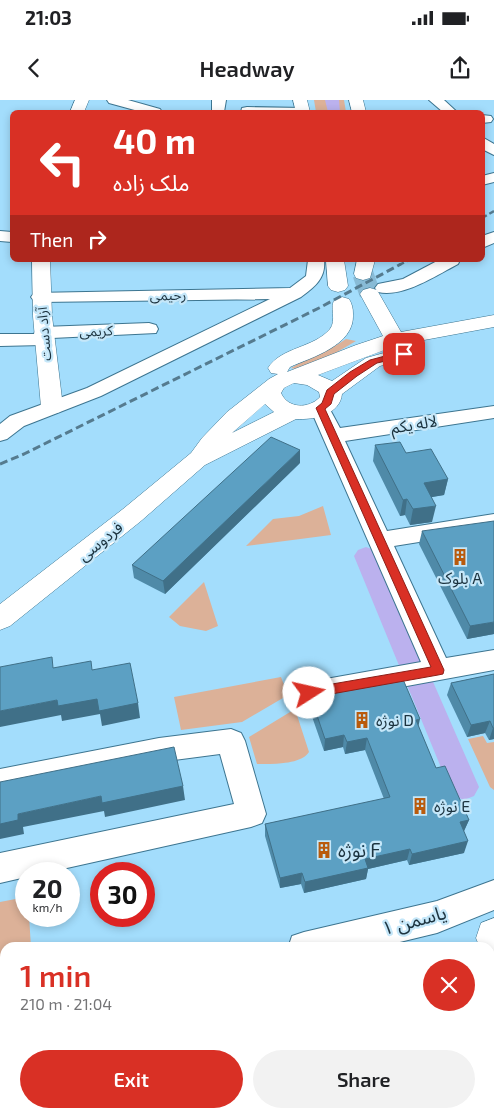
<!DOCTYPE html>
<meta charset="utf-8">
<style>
:root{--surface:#fff;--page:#f2f2f2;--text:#202124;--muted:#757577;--accent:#d93025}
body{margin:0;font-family:"Exo 2","Noto Sans Arabic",sans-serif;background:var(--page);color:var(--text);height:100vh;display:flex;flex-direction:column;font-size:19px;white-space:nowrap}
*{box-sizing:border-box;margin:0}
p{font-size:16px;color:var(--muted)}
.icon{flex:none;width:28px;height:28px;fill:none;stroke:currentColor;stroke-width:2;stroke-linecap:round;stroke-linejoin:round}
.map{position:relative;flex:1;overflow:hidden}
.drawer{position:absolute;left:0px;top:842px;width:495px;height:176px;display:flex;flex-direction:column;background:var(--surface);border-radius:15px 15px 0 0;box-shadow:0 2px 8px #0003}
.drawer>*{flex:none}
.hud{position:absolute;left:10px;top:10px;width:475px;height:152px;border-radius:8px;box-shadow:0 2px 8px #0003;background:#d93025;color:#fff;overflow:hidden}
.speed{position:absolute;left:15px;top:762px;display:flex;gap:10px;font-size:25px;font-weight:700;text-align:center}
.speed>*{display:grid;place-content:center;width:65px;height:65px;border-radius:50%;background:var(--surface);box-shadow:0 2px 8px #0003;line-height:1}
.speed small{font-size:12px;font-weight:400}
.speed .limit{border:8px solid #d22;background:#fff;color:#111}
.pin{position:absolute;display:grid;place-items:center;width:42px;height:42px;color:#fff;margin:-21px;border-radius:10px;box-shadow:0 2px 8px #0006}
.me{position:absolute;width:55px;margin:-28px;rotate:80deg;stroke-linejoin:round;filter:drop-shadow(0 0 4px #0008)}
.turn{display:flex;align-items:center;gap:18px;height:105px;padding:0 20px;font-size:22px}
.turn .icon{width:65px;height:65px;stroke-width:2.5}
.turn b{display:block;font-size:35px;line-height:42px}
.then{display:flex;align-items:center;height:48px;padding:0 20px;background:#0003;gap:10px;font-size:19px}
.round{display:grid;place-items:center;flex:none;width:52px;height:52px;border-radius:26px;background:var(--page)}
.headline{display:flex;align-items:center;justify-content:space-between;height:85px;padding:0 20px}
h1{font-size:30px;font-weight:600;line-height:38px;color:var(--accent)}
.button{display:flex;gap:10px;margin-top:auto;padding:10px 20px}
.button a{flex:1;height:58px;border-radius:30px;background:var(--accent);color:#fff;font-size:20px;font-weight:600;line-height:58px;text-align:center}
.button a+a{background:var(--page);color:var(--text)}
.status{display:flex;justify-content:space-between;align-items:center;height:35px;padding:0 25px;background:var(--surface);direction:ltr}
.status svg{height:14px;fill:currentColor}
header{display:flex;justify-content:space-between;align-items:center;height:65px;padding:0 20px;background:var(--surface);font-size:22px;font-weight:600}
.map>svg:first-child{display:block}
.green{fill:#dcb198}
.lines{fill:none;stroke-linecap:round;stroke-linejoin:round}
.canal{fill:#bbb1ee;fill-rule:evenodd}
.tertiary-tunnel{stroke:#88bbd6;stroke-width:21;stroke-dasharray:21 11;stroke-linecap:butt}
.minor-casing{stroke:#3d7590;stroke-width:2}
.tertiary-casing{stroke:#3d7590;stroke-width:1}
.minor{fill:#fff;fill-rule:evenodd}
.tertiary{fill:#fff;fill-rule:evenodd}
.rail-far1{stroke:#557b8f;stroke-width:2.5;stroke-dasharray:5.5 3;stroke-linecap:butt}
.rail{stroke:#557b8f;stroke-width:3;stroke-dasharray:8 4;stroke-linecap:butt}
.wall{fill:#4f8aa8}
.shaded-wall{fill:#407088}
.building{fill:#5ca0c3;stroke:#407088}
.route{fill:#d93025;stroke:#8d1f18}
.labels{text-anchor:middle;stroke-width:4.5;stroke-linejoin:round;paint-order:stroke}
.far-street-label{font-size:14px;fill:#1c333f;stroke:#c5e7f9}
.street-label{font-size:16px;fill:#1c333f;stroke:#c5e7f9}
.poi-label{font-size:16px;fill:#1c333f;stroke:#c5e7f9;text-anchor:start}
.near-poi-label{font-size:19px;fill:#1c333f;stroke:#c5e7f9;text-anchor:start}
.near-street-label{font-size:19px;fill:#1c333f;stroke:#c5e7f9}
</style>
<div class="status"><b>21:03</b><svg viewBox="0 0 49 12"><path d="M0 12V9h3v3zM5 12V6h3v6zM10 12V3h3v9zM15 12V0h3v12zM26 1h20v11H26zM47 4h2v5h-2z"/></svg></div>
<header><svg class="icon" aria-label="back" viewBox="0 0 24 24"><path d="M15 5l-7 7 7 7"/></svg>Headway<svg class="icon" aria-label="share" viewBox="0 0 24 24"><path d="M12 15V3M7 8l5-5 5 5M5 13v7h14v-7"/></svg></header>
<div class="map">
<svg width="494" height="1018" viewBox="0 0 494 1018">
<rect width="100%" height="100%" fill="#a3ddfc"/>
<path class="green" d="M314 0H344L346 12H316Z
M346 239 356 241 332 255 295 269 291 268C309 257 329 251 346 239Z
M323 406 331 435 246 446 273 419 299 416Z
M204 482 218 526 206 531 180 526 169 517Z
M281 577 288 595 242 622 181 630 174 597Z
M295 609 309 652C301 665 271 664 257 664L249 637Z
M483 636 487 643 494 642V690L490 687 468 639Z
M26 797V816H29L31 847 5 848V890L0 891V802Z"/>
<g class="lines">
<path class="canal" d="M325 0H339L340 12H328Z
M366 447 374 450 378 456 479 687 474 696 464 700 454 696 449 687 354 456 358 450Z"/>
<path class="tertiary-tunnel" d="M363 174 370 194"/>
<g class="minor-casing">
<path id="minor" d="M107 0H128L160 9 162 12H142L109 3Z
M212 0H226L224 12H212Z
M429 0H444L457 12H443Z
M247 7 303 8 310 12H241L242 8Z
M482 15 491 16 493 19 491 22 482 23Z
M482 37 494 44V55L482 49Z
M494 73V82L482 85V76Z
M0 131 12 132V142L0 141Z
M494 132V143L482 148V136Z
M308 160H324C326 178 315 187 301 197L101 296 24 326 7 339 0 341V324L10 316 87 288 270 199 40 202 34 201 31 197 34 193 290 188 306 176Z
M439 160H460L458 164C437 175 403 198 378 192L375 188 378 184 403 179Z
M149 223 156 225 158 229 156 233 52 238 50 243 43 245 0 246V234H34L36 229 43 227Z
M320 302 327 304 340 328 494 306V318L345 341 387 431 494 414V430L394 446 446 558 494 550V570L309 604 299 601 296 593 299 585 309 582 421 562 310 308 313 304Z
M231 629 241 633 245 641 266 714 262 723 251 727 40 774H26V777L0 783V753L234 704 220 654 159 662 0 695V669L159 638Z
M494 780V810L437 833 375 848H288L292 836 304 832 437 801Z
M5 901V935L1 936 0 902Z"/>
</g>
<g class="tertiary-casing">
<path id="tertiary" d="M75 0H89L84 12H70Z
M293 0H307L310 12H296Z
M349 0H363L366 12H352Z
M32 160H50L52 216 63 307 60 312 52 314 44 312 41 307 33 216Z
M326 160H344L348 186 345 190 338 192 331 190 328 186Z
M357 160H375L370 178 363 180 356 178 354 174Z
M370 188 377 190 401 232 494 215V227L408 243 413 253 410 257 400 259 398 261 380 266 342 294C340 315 313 320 296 319L205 365 141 421 10 526 0 530V504L123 409 191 353 202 338 227 312 269 279 278 274 271 273 268 268C281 247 314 248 330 229 337 220 329 207 335 199L342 197 349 199C352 204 353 208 353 214 355 245 313 257 290 267L287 272 356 245 383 236 360 194 363 190ZM390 248 391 251 366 258 332 281 318 275ZM294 283 307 285 319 292 320 297C309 309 288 309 281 293L284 288ZM265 304 274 312 232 333Z
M494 818V856L490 854V848H480L476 838 481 823Z"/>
</g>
<use href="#minor" class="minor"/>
<use href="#tertiary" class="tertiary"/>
<path class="rail-far1" d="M482 118 494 111
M399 165 409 160"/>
<path class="rail" d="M0 364 24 354 319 208 401 164"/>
</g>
<path class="wall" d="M375 345 448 379 444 395 431 397 432 422 410 425 405 415 400 416 373 361Z
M300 363 165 494 134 478 132 465Z
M422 431 494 534 467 539 419 444Z
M494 574V639L489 640 485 633 467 637 447 595 451 583Z
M310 595 418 626 436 668 469 720 464 731V753L409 765 407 760 368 769 366 779 304 793 301 784 280 788 265 736V724L384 699 365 650 345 654 343 647 324 651 309 608Z"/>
<path class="shaded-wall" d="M300 350V363L165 494 163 481Z
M448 379 444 395 421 399 424 383Z
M407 399 405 415 400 416 403 400Z
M436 406 432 422 410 425 413 409Z
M494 522V534L467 539 470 526Z
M97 599 138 603 140 618 102 626 100 614 62 621 61 615 0 627V611L57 600Z
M420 619 417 632 416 620Z
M490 621 485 633 467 637 471 625Z
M493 628H494V639L489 640Z
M344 635 343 647 324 651 325 639Z
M367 638 365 650 345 654 347 642Z
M183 686 185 700 105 717 104 711 23 727 24 734 0 739V724L18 714 101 696Z
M469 720 464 731 456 733 460 722Z
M468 741 464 753 409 765 412 754Z
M410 749 407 760 368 769 366 779 304 793 305 782 365 759Z
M302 773 301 784 280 788V778Z"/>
<path class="building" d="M271 337 300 350 163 481 132 465Z
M400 342 406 353 431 349 448 379 424 383 436 406 413 409 407 399 403 400 375 345Z
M494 421V522L470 526 422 431Z
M52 557 53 568 91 561 92 570 130 563 138 603 99 611 97 599 58 606 57 600 0 611V567Z
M494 574V628H493L490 621 471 625 451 583Z
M402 577 420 619 416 620 436 668 445 666 469 720 460 722 468 741 412 754 410 749 365 759 368 768 305 782 302 773 280 778 265 724 390 697 367 638 347 642 344 635 325 639 310 595Z
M174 647 183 686 102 703 101 696 18 714V720L0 724V682Z"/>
<path class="route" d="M404 251 407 252V256L377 263 357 276 334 294 331 304 325 309 444 570 443 574 438 575 309 598 304 597 302 593 304 590 309 588 431 567 316 308 322 303 327 290 350 272 370 260Z"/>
<defs>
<g id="building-bare" transform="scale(1.35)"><path d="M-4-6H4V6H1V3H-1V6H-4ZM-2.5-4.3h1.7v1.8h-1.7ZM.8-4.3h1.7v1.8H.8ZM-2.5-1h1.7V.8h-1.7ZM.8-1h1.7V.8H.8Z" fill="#b95b0c" stroke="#c5e7f9" stroke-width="2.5" paint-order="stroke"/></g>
</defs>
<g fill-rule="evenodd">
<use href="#building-bare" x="460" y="457"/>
<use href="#building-bare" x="362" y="620"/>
<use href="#building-bare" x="420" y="706"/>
<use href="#building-bare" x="324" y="750"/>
</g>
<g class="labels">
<g class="far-street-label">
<text transform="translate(168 195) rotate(-1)" y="5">رحیمی</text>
<text transform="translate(96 231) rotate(-2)" y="5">کریمی</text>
<text transform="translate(44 234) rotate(-95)" y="5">آزاد دست</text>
</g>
<g class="street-label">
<text transform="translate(414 324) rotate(-9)" y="6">لاله یکم</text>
<text transform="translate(100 441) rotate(-39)" y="6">فردوسی</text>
</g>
<g class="poi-label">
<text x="460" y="484" text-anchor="middle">بلوک A</text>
<text x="376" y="626">نوژه D</text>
<text x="434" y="712">نوژه E</text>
</g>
<g class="near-poi-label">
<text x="338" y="757">نوژه F</text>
</g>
<g class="near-street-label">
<text transform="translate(414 820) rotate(-15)" y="7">یاسمن ۱</text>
</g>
</g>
</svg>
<div class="speed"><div>20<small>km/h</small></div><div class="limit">30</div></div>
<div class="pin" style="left:404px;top:254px;background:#d93025"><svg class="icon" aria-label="arrive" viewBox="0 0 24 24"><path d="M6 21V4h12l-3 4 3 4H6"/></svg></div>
<svg class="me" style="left:309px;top:593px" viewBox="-20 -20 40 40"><circle r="19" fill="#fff"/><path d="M0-13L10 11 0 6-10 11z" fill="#d93025"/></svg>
<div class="hud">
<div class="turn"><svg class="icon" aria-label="left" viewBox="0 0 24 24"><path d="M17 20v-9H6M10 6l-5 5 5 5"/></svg><div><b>40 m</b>ملک زاده</div></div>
<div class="then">Then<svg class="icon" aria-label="right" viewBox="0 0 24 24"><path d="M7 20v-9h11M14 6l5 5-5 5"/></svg></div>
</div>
<section class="drawer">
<div class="headline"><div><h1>1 min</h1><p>210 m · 21:04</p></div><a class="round" style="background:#d93025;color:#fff"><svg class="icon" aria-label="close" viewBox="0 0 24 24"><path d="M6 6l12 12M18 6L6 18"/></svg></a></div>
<div class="button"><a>Exit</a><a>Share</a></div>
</section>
</div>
